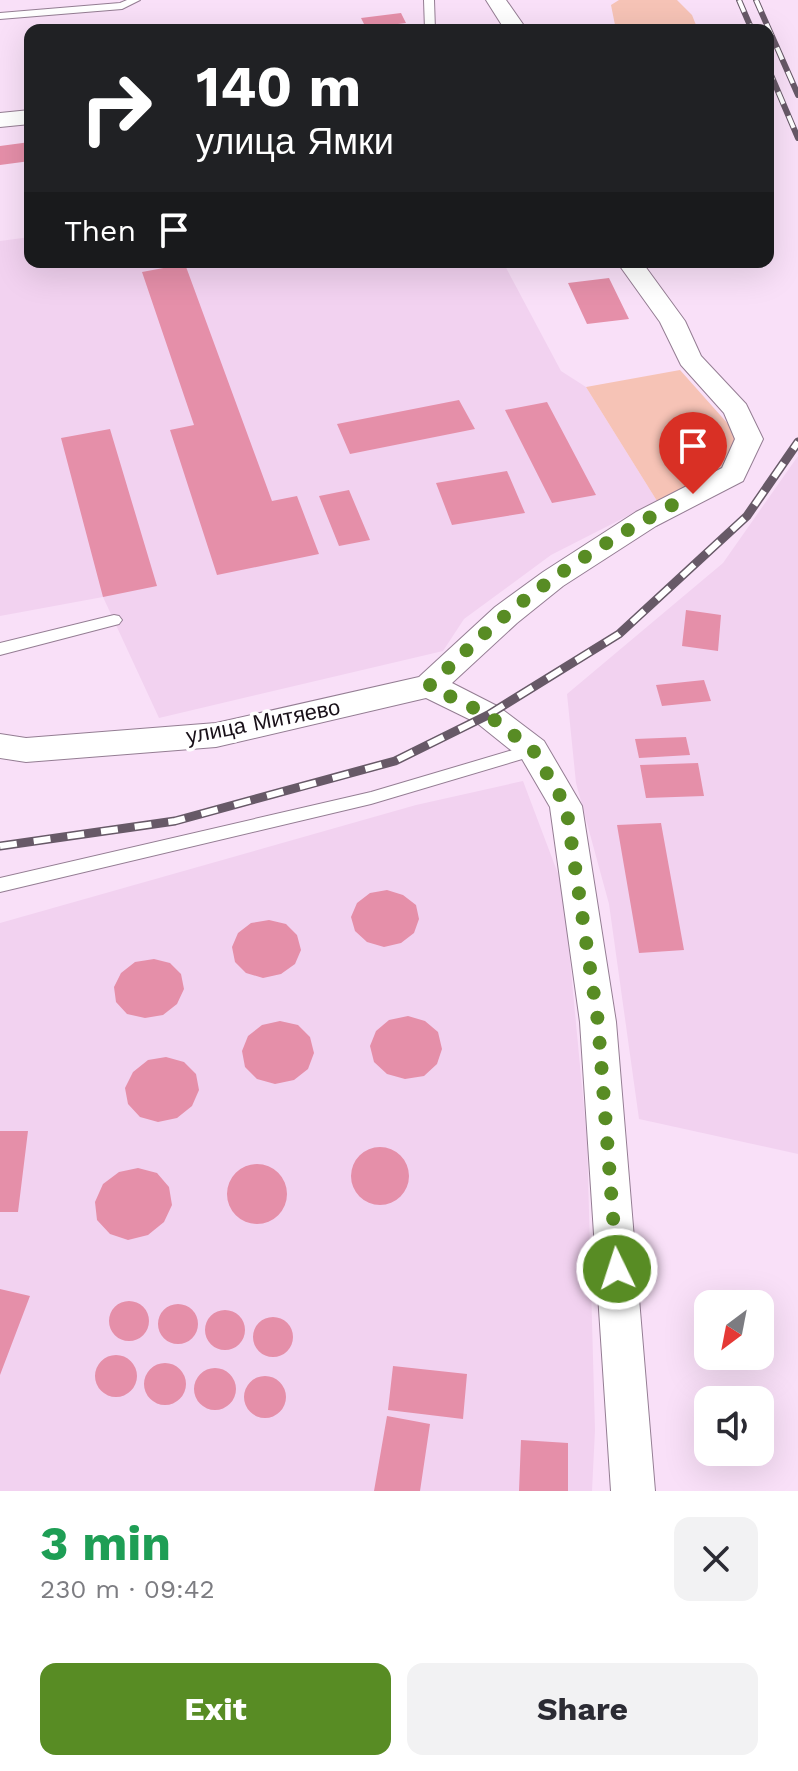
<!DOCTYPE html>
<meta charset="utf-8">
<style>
:root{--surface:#fff;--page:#f2f2f3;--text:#2b2b33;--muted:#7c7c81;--accent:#588c24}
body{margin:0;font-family:"Work Sans",sans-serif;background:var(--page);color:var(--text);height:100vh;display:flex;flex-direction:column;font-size:30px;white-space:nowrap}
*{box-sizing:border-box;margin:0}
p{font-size:26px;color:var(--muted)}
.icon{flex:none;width:44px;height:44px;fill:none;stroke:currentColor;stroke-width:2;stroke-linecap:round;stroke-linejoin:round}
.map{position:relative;height:1491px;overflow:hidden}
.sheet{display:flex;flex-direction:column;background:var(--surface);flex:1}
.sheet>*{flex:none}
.banner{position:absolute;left:24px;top:24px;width:750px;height:244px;border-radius:16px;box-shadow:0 8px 32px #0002;background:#202124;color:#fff;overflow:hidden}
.needle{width:52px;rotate:212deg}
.controls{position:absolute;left:694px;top:1290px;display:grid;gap:16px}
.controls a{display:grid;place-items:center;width:80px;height:80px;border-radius:16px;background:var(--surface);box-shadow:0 8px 32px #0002;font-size:40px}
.pin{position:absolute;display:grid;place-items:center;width:68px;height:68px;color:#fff;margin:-82px -34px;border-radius:50% 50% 50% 0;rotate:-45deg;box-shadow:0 0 8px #0007}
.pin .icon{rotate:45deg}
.me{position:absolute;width:88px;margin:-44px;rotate:356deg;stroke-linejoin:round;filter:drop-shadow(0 0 6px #0008)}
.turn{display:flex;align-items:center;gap:28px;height:168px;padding:0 40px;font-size:36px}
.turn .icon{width:104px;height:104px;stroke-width:2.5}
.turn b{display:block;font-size:56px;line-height:68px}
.then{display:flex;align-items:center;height:76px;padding:0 40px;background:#0003;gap:16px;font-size:30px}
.round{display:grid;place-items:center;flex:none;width:84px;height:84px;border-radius:16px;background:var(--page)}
.head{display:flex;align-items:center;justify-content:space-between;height:136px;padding:0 40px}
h1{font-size:48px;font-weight:700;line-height:60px;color:#1e9e55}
.action{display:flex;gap:16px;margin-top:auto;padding:16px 40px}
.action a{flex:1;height:92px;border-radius:16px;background:var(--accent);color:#fff;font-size:32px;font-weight:700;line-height:92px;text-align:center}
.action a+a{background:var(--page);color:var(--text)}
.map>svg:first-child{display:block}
.built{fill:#f2d2f0}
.green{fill:#f6c3b6}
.building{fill:#e58fa9}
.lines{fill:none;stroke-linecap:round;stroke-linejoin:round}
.lane-casing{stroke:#947d93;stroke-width:2}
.street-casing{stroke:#947d93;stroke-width:2}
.lane{fill:#fff;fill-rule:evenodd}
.street{fill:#fff;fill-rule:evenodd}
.rail-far1-casing{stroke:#675967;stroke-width:6}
.rail-casing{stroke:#675967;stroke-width:9}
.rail-far1{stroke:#fff;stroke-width:4;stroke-dasharray:13;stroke-linecap:butt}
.rail{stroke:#fff;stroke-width:6;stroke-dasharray:17;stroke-linecap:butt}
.route{stroke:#588c24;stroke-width:14;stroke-dasharray:0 25.2}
.labels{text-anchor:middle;stroke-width:7;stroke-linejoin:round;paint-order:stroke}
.street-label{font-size:22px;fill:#181018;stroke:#fff}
</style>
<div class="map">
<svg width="798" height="1491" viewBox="0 0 798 1491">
<rect width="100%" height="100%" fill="#f9e0f8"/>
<path class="built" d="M30 237V262H503L561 371 586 387 657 501 551 555 464 619 443 651 159 718 103 597 0 616V241Z
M798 456V1154L639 1119 609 904 576 783 567 694 723 563Z
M523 781 563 887 587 1139 595 1430 592 1491H0V923L416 805Z"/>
<path class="green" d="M619 0H677L692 15 698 30H616L611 5Z
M680 370 737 434 716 482 657 501 586 387Z"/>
<path class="building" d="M401 13 406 23 366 28 361 18Z
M30 142V161L0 165V146Z
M185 264 272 501 297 496 319 554 217 575 170 430 194 425 142 272Z
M609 278 629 319 587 324 568 283Z
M459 400 475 429 350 454 337 424Z
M547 402 596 495 552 503 505 410Z
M110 429 157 586 103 597 61 438Z
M507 471 525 513 452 525 436 483Z
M349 490 370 540 339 546 319 496Z
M686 610 721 615 718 651 682 646Z
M704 680 711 701 662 706 656 685Z
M686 737 690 755 639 758 635 739Z
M698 763 704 796 646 798 640 765Z
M661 823 684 950 639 953 617 825Z
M387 890 403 895 416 905 419 919 414 933 401 943 384 947 367 942 355 931 351 917 357 903 370 893Z
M269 920 286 924 297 935 301 950 295 964 281 974 263 978 246 973 235 962 232 947 238 933 251 923Z
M154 959 170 963 181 974 184 989 177 1004 163 1015 145 1018 127 1014 116 1002 114 987 121 973 135 962Z
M408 1016 425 1021 438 1032 442 1049 437 1064 424 1076 405 1079 387 1074 374 1062 370 1046 376 1031 389 1020Z
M280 1021 298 1025 310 1037 314 1053 308 1069 294 1080 275 1084 257 1079 245 1067 242 1051 248 1036 262 1025Z
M166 1057 184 1062 196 1074 199 1090 192 1106 177 1118 158 1122 140 1117 128 1104 125 1088 133 1072 148 1060Z
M0 1131H28L18 1212H0Z
M351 1176a29 29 0 1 1 58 0a29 29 0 1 1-58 0Z
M227 1194a30 30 0 1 1 60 0a30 30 0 1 1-60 0Z
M138 1168 157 1173 169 1187 172 1205 164 1222 148 1235 128 1240 110 1234 97 1220 95 1202 103 1184 119 1172Z
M0 1289 30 1296 0 1375Z
M109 1321a20 20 0 1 1 40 0a20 20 0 1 1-40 0Z
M158 1324a20 20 0 1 1 40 0a20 20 0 1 1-40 0Z
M205 1330a20 20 0 1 1 40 0a20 20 0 1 1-40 0Z
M253 1337a20 20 0 1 1 40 0a20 20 0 1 1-40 0Z
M95 1376a21 21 0 1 1 42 0a21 21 0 1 1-42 0Z
M144 1384a21 21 0 1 1 42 0a21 21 0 1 1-42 0Z
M393 1366 467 1374 463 1419 388 1410Z
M194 1389a21 21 0 1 1 42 0a21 21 0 1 1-42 0Z
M244 1397a21 21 0 1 1 42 0a21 21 0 1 1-42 0Z
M387 1416 430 1424 420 1491H374Z
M521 1440 568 1443V1491H519Z"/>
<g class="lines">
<g class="lane-casing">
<path id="lane" d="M127 0H140L122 9 0 19V13L120 3Z
M424 0H434L435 30H425Z
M114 615 119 616 122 620 119 624 0 655V643Z
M533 744 539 746 541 750 539 754 371 804 0 892V878L371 792Z"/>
</g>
<g class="street-casing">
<path id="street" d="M486 0H506L527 30H505Z
M30 110V124L0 127V113Z
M617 262H642L685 321 701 356 746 404 763 439 743 481 656 526 563 586 517 623 452 683 499 707 544 741 582 806 616 1022 655 1491H611L580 1022 550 807 522 759 477 723 426 698 216 747 26 762 0 758V734L26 738 216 723 419 677 495 607 543 572 636 512 722 468 735 439 724 413 681 365 660 322Z"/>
</g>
<use href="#lane" class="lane"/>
<use href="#street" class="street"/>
<g class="rail-far1-casing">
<path id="rail-far1" d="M739 0 752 30
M756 0 798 95
M768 68 798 138"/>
</g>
<g class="rail-casing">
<path id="rail" d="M0 846 175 821 395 761 488 715 619 634 747 516 798 442"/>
</g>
<use href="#rail-far1" class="rail-far1"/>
<use href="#rail" class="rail"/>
</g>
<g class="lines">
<path class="route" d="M617 1269 598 1022 566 806 533 750 488 715 429 686C455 662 479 637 506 615 563 567 628 528 693 494"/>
</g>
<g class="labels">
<g class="street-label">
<text transform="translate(263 721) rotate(-11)" y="8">улица Митяево</text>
</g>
</g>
</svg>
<div class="controls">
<a><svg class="needle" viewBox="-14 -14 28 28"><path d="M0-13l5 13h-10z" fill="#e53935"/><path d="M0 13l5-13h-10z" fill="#7c7c81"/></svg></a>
<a><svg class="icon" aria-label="sound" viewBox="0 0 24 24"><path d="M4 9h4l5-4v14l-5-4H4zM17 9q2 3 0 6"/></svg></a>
</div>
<div class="pin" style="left:693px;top:494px;background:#d93025"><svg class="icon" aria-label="arrive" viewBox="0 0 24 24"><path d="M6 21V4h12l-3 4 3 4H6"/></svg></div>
<svg class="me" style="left:617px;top:1269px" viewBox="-20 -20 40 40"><circle r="17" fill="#588c24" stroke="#fff" stroke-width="3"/><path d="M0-11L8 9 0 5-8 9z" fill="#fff"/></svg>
<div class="banner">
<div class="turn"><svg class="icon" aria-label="right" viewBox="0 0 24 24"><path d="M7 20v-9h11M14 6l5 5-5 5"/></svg><div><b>140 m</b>улица Ямки</div></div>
<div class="then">Then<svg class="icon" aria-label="arrive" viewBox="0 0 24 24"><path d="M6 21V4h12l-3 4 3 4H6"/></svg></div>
</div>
</div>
<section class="sheet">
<div class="head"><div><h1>3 min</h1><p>230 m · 09:42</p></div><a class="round"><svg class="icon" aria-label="close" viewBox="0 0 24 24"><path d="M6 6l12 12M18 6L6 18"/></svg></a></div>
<div class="action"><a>Exit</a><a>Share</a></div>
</section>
